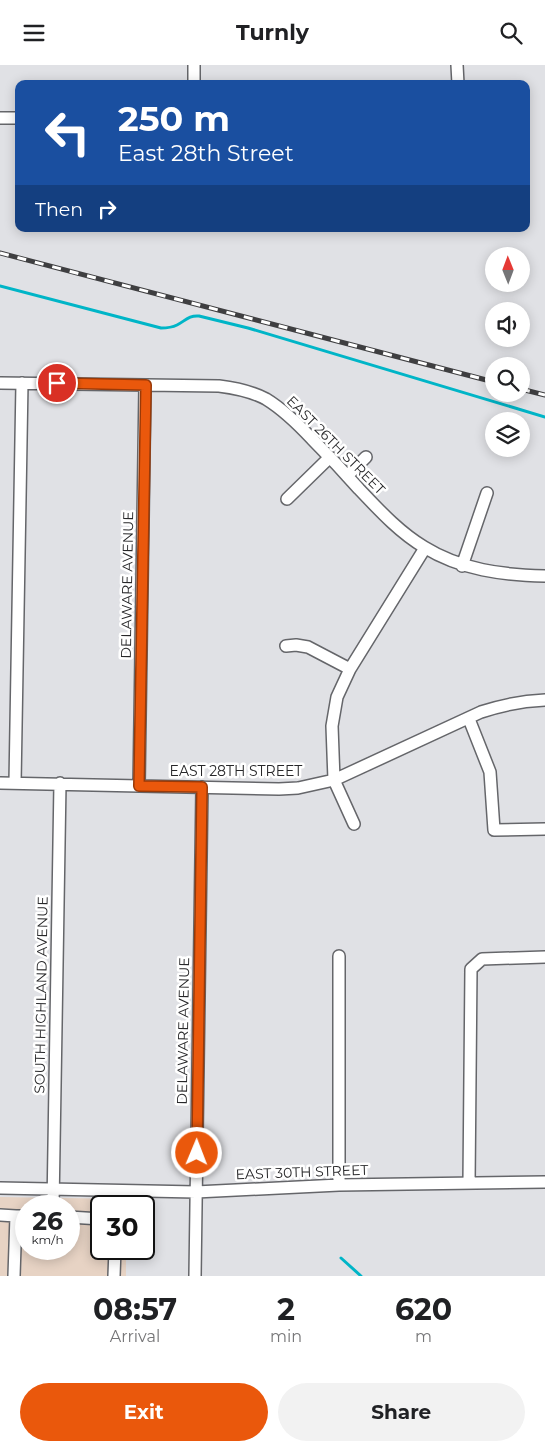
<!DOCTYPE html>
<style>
:root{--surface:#fff;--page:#f2f2f2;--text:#202124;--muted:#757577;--accent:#ea580c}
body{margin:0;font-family:Montserrat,sans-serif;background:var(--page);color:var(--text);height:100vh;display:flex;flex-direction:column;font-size:19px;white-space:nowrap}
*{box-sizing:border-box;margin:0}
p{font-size:16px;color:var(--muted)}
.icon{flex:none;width:28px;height:28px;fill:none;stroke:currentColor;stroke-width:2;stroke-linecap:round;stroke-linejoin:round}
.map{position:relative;height:1211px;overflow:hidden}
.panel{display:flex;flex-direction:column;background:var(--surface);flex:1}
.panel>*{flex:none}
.top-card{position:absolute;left:15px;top:15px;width:515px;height:152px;border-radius:10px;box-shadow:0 2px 12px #0003;background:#1a4fa0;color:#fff;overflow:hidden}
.needle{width:32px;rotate:359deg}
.controls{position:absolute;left:485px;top:182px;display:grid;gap:10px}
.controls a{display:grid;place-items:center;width:45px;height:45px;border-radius:50%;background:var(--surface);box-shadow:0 2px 12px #0003;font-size:25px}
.speed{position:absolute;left:15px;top:1130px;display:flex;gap:10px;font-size:25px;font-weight:700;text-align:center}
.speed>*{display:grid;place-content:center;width:65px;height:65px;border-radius:50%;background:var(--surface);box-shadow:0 2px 12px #0003;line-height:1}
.speed small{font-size:12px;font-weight:400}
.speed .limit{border:2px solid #111;border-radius:8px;background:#fff;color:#111}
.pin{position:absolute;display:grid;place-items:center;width:42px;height:42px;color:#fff;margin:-21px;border:2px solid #fff;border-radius:50%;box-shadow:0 1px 5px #0007}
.me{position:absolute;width:55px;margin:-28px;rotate:1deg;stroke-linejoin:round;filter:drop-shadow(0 0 4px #0008)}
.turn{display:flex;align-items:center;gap:18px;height:105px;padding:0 20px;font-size:22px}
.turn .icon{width:65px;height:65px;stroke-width:2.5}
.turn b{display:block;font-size:35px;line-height:42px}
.then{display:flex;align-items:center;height:48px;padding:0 20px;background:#0003;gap:10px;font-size:19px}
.eta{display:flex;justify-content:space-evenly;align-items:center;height:85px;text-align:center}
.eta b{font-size:30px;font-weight:700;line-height:35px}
.action{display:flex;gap:10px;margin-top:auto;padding:10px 20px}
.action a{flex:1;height:58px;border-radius:30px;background:var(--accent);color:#fff;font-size:20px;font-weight:700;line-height:58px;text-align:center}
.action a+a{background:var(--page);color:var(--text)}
header{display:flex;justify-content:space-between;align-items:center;height:65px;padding:0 20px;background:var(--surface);font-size:22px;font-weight:700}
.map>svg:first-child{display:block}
.commercial{fill:#e7d3c4;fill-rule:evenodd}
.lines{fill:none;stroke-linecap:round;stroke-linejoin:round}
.stream{stroke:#00b5c7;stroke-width:3}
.minor-casing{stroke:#65666a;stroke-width:14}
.minor{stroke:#fff;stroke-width:11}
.rail-casing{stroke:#3f3f41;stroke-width:5}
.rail{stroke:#fff;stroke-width:3;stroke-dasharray:9;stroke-linecap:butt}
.route-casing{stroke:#983908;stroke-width:12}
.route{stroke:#ea580c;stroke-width:9}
.labels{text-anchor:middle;stroke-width:5;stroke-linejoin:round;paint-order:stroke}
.street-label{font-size:14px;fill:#272729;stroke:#fff}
</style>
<header><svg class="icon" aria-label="menu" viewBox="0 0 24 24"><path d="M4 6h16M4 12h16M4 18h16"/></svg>Turnly<svg class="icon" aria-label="search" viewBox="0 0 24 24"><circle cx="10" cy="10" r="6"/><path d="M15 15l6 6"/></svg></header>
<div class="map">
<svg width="545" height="1211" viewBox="0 0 545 1211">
<rect width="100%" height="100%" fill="#e0e1e5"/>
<path class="commercial" d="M0 1132 126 1134V1141H101V1184H126V1211H0ZM26 1141H69V1184H26Z"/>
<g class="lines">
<path class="stream" d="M0 221 161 263C166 263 171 263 177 260 185 256 189 250 199 251L248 263 545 352
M341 1193 361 1211"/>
<g class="minor-casing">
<path id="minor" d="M457 0 458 19
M194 19V0
M0 53H19
M0 318 219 321C235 323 251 326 266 334 284 345 298 359 312 374 328 390 344 407 359 424 379 445 399 467 424 482 461 505 503 510 545 511
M347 411 366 392
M287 434 330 392
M462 501 487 428
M286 581 296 580 308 582 350 604
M469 654 490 707 494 765 545 764
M0 718 279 724 298 723 334 715 481 647C502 640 522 636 545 635
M15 718 22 318
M139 721 145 320
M354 759 334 715 332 661 337 632 350 604 425 483
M339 891V1120
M469 1118 471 904 482 894 545 892
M0 1123 196 1127 339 1120 545 1117
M53 1141 60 718
M0 1150 16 1151
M69 1152 101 1154
M14 1211 16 1151H26
M114 1211 115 1184
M195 1211 202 722"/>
</g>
<use href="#minor" class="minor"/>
<g class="rail-casing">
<path id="rail" d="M0 188 494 317
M521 324 545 330"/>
</g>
<use href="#rail" class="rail"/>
</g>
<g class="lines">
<g class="route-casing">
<path id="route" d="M57 318 146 320 139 721 202 722 197 1088"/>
</g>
<use href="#route" class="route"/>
</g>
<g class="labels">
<g class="street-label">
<text transform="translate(336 380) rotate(45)" y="5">EAST 26TH STREET</text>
<text transform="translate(127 520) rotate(-89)" y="5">DELAWARE AVENUE</text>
<text x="236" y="711">EAST 28TH STREET</text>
<text transform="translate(41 930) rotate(-89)" y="5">SOUTH HIGHLAND AVENUE</text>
<text transform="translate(183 966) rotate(-89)" y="5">DELAWARE AVENUE</text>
<text transform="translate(302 1107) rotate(-2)" y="5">EAST 30TH STREET</text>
</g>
</g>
</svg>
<div class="controls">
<a><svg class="needle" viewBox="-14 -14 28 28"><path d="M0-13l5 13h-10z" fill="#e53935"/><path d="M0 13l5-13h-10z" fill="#757577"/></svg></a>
<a><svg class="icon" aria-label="sound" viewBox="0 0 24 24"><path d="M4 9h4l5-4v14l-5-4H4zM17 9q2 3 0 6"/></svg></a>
<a><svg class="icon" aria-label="search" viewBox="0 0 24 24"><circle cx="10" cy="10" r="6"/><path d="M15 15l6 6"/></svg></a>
<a><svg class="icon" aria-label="layers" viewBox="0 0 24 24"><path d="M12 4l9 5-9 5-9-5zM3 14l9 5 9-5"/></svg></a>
</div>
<div class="speed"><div>26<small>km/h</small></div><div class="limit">30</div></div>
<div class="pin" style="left:57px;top:318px;background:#d93025"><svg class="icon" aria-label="arrive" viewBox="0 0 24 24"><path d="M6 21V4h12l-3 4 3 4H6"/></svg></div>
<svg class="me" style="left:197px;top:1088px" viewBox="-20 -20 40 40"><circle r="17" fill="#ea580c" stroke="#fff" stroke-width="3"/><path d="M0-11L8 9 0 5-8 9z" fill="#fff"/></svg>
<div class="top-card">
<div class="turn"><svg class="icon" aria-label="left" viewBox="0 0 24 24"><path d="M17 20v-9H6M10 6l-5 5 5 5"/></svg><div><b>250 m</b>East 28th Street</div></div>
<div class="then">Then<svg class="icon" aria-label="right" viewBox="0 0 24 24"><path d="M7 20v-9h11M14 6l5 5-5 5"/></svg></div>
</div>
</div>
<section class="panel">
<div class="eta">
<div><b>08:57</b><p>Arrival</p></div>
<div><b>2</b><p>min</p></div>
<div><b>620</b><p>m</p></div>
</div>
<div class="action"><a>Exit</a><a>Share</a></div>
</section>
